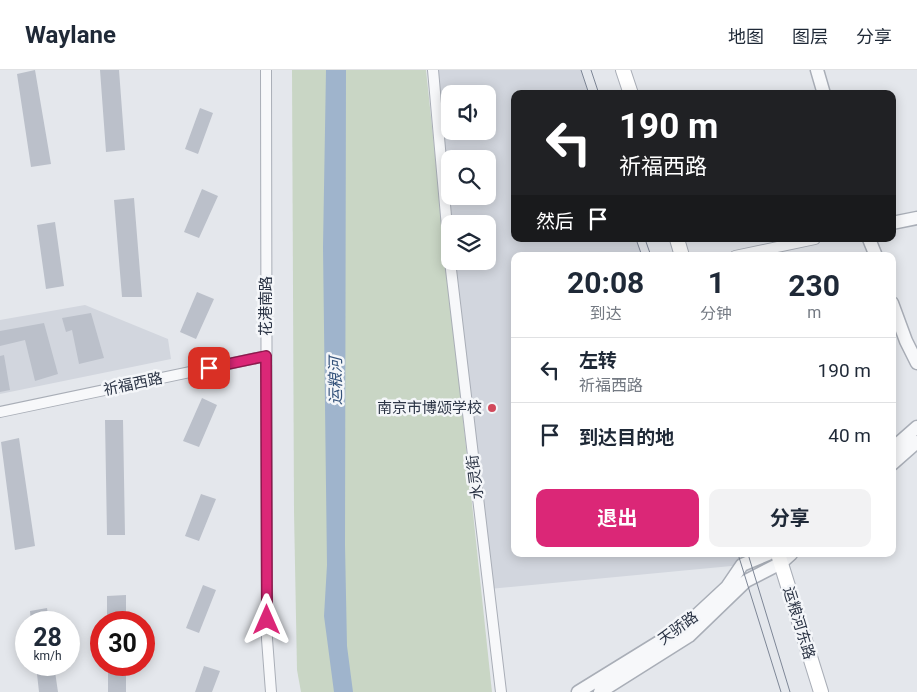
<!DOCTYPE html>
<html lang="zh">
<meta charset="utf-8">
<style>
:root{--surface:#fff;--page:#f2f2f3;--text:#1f2937;--muted:#747a83;--line:#e0e1e3;--accent:#db2777}
body{margin:0;font-family:Roboto,"Noto Sans SC",sans-serif;background:var(--page);color:var(--text);height:100vh;display:flex;flex-direction:column;font-size:19px;white-space:nowrap}
*{box-sizing:border-box;margin:0}
p{font-size:16px;color:var(--muted)}
.icon{flex:none;width:28px;height:28px;fill:none;stroke:currentColor;stroke-width:2;stroke-linecap:round;stroke-linejoin:round}
.map{position:relative;flex:1;overflow:hidden}
.side{position:absolute;left:511px;top:182px;width:385px;height:305px;display:flex;flex-direction:column;background:var(--surface);border-radius:10px;box-shadow:0 2px 12px #0003}
.side>*{flex:none}
.guide{position:absolute;left:511px;top:20px;width:385px;height:152px;border-radius:10px;box-shadow:0 2px 12px #0003;background:#202124;color:#fff;overflow:hidden}
.fabs{position:absolute;left:441px;top:15px;display:grid;gap:10px}
.fabs a{display:grid;place-items:center;width:55px;height:55px;border-radius:10px;background:var(--surface);box-shadow:0 2px 12px #0003;font-size:25px}
.speed{position:absolute;left:15px;top:541px;display:flex;gap:10px;font-size:25px;font-weight:700;text-align:center}
.speed>*{display:grid;place-content:center;width:65px;height:65px;border-radius:50%;background:var(--surface);box-shadow:0 2px 12px #0003;line-height:1}
.speed small{font-size:12px;font-weight:400}
.speed .limit{border:8px solid #d22;background:#fff;color:#111}
.pin{position:absolute;display:grid;place-items:center;width:42px;height:42px;color:#fff;margin:-21px;border-radius:10px;box-shadow:0 2px 8px #0006}
.me{position:absolute;width:55px;margin:-28px;rotate:0deg;stroke-linejoin:round;filter:drop-shadow(0 0 4px #0008)}
.turn{display:flex;align-items:center;gap:18px;height:105px;padding:0 25px;font-size:22px}
.turn .icon{width:65px;height:65px;stroke-width:2.5}
.turn b{display:block;font-size:35px;line-height:42px}
.then{display:flex;align-items:center;height:48px;padding:0 25px;background:#0003;gap:10px;font-size:19px}
.eta{display:flex;justify-content:space-evenly;align-items:center;height:85px;text-align:center}
.eta b{font-size:30px;font-weight:700;line-height:35px}
.primary-button{display:flex;gap:10px;margin-top:auto;padding:10px 25px}
.primary-button a{flex:1;height:58px;border-radius:10px;background:var(--accent);color:#fff;font-size:20px;font-weight:700;line-height:58px;text-align:center}
.primary-button a+a{background:var(--page);color:var(--text)}
ul{padding:0;list-style:none}
li{display:flex;align-items:center;gap:15px;height:65px;padding:0 25px;border-top:1px solid var(--line)}
li div{flex:1}
li b{display:block;font-size:19px}
li em{font-style:normal}
header{display:flex;align-items:center;gap:30px;box-sizing:border-box;height:70px;padding:0 25px;background:var(--surface);border-bottom:1px solid var(--line)}
header strong{font-size:24px}
nav{display:flex;gap:28px;margin-inline-start:auto;font-size:18px}
.map>svg:first-child{display:block}
.built{fill:#d2d6de;fill-rule:evenodd}
.green{fill:#c9d6c5}
.water{fill:#9fb4cc}
.building{fill:#bbc0ca}
.lines{fill:none;stroke-linecap:round;stroke-linejoin:round}
.minor-casing{stroke:#a9aeb7;stroke-width:12}
.tertiary-casing{stroke:#a9aeb7;stroke-width:15}
.secondary-casing{stroke:#a9aeb7;stroke-width:16}
.minor{stroke:#f7f8fa;stroke-width:10}
.tertiary{stroke:#f7f8fa;stroke-width:12}
.secondary{stroke:#fff;stroke-width:14}
.tram{stroke:#7d8696;stroke-width:1}
.route-casing{stroke:#8e194d;stroke-width:12}
.route{stroke:#db2777;stroke-width:9}
.poi-dot{fill:#d1495b;stroke:#f4f6f9;stroke-width:2}
.labels{text-anchor:middle;stroke-width:5;stroke-linejoin:round;paint-order:stroke}
.street-label{font-size:15px;fill:#2b3445;stroke:#f4f6f9}
.poi-label{font-size:15px;fill:#2b3445;stroke:#f4f6f9;text-anchor:end}
.water-label{font-size:16px;font-style:italic;fill:#34527a;stroke:#f4f6f9}
</style>
<header>
<strong>Waylane</strong>
<nav><a>地图</a><a>图层</a><a>分享</a></nav>
</header>
<div class="map">
<svg width="917" height="622" viewBox="0 0 917 622">
<rect width="100%" height="100%" fill="#e4e7ec"/>
<path class="built" d="M433 0H581L589 24H515V169H636L642 186H515V484H738L742 495 489 519 453 191H488V154H450ZM450 24H488V61H450ZM450 89H488V126H450Z
M85 235 168 269 171 289 0 324V250Z"/>
<path class="green" d="M292 0H426L492 622H301L297 600 294 442Z"/>
<path class="water" d="M326 0H346L345 475 347 576 353 622H334L324 546 327 495 323 177Z"/>
<path class="building" d="M35 0 51 94 31 97 17 4Z
M100 0H119L125 80 106 82Z
M200 38 213 43 198 84 185 79Z
M202 119 218 126 199 168 184 162Z
M134 128 142 227H122L114 130Z
M55 152 64 216 46 219 37 155Z
M197 222 214 229 196 269 180 262Z
M91 243 104 288 79 294 72 260 66 262 62 248Z
M44 253 58 304 35 311 25 270 0 276V261Z
M4 285 10 320 0 322V286Z
M202 328 217 335 199 377 183 371Z
M105 350H123L125 465H107Z
M19 368 35 476 15 480 1 372Z
M201 424 216 429 199 471 185 466Z
M203 515 216 520 199 563 186 558Z
M126 525V552H107V526Z
M47 538 49 552H31L30 541Z
M36 595H54L58 622H39Z
M108 595H126V622H108Z
M204 596 220 601 212 622H195Z"/>
<g class="lines">
<g class="minor-casing">
<path id="minor" d="M266 0 267 569 271 622
M433 0 450 191
M735 186 815 169
M450 191 501 622
M0 342 266 286"/>
</g>
<g class="tertiary-casing">
<path id="tertiary" d="M817 0 824 24
M892 153 917 148
M869 169 876 186
M892 233 906 271 917 293
M892 379 917 357
M892 394 917 372
M578 622 685 556 727 517 742 495 768 484
M600 622 689 566 746 511 781 493 791 484"/>
</g>
<g class="secondary-casing">
<path id="secondary" d="M623 0 631 24
M677 169 682 186
M778 484 821 622"/>
</g>
<use href="#minor" class="minor"/>
<use href="#tertiary" class="tertiary"/>
<use href="#secondary" class="secondary"/>
<path class="tram" d="M581 0 589 24
M591 0 599 24
M636 169 642 186
M645 169 651 186
M738 484 781 622
M748 484 790 622"/>
</g>
<g class="lines">
<g class="route-casing">
<path id="route" d="M209 298 266 286 267 550"/>
</g>
<use href="#route" class="route"/>
</g>
<circle class="poi-dot" cx="492" cy="338" r="5"/>
<g class="labels">
<g class="street-label">
<text transform="translate(266 236) rotate(-90)" y="5">花港南路</text>
<text transform="translate(133 314) rotate(-12)" y="5">祈福西路</text>
<text transform="translate(475 407) rotate(-97)" y="5">水灵街</text>
<text transform="translate(799 553) rotate(73)" y="5">运粮河东路</text>
<text transform="translate(678 558) rotate(-36)" y="5">天骄路</text>
</g>
<g class="poi-label">
<text x="482" y="343">南京市博颂学校</text>
</g>
<g class="water-label">
<text transform="translate(335 311) rotate(-90)" y="6">运粮河</text>
</g>
</g>
</svg>
<div class="fabs">
<a><svg class="icon" aria-label="sound" viewBox="0 0 24 24"><path d="M4 9h4l5-4v14l-5-4H4zM17 9q2 3 0 6"/></svg></a>
<a><svg class="icon" aria-label="search" viewBox="0 0 24 24"><circle cx="10" cy="10" r="6"/><path d="M15 15l6 6"/></svg></a>
<a><svg class="icon" aria-label="layers" viewBox="0 0 24 24"><path d="M12 4l9 5-9 5-9-5zM3 14l9 5 9-5"/></svg></a>
</div>
<div class="speed"><div>28<small>km/h</small></div><div class="limit">30</div></div>
<div class="pin" style="left:209px;top:298px;background:#d93025"><svg class="icon" aria-label="arrive" viewBox="0 0 24 24"><path d="M6 21V4h12l-3 4 3 4H6"/></svg></div>
<svg class="me" style="left:267px;top:550px" viewBox="-20 -20 40 40"><path d="M0-17L14 15 0 8-14 15z" fill="#db2777" stroke="#fff" stroke-width="4"/></svg>
<div class="guide">
<div class="turn"><svg class="icon" aria-label="left" viewBox="0 0 24 24"><path d="M17 20v-9H6M10 6l-5 5 5 5"/></svg><div><b>190 m</b>祈福西路</div></div>
<div class="then">然后<svg class="icon" aria-label="arrive" viewBox="0 0 24 24"><path d="M6 21V4h12l-3 4 3 4H6"/></svg></div>
</div>
<section class="side">
<div class="eta">
<div><b>20:08</b><p>到达</p></div>
<div><b>1</b><p>分钟</p></div>
<div><b>230</b><p>m</p></div>
</div>
<ul>
<li><svg class="icon" aria-label="left" viewBox="0 0 24 24"><path d="M17 20v-9H6M10 6l-5 5 5 5"/></svg><div><b>左转</b><p>祈福西路</p></div><em>190 m</em></li>
<li><svg class="icon" aria-label="arrive" viewBox="0 0 24 24"><path d="M6 21V4h12l-3 4 3 4H6"/></svg><div><b>到达目的地</b></div><em>40 m</em></li>
</ul>
<div class="primary-button"><a>退出</a><a>分享</a></div>
</section>
</div>
